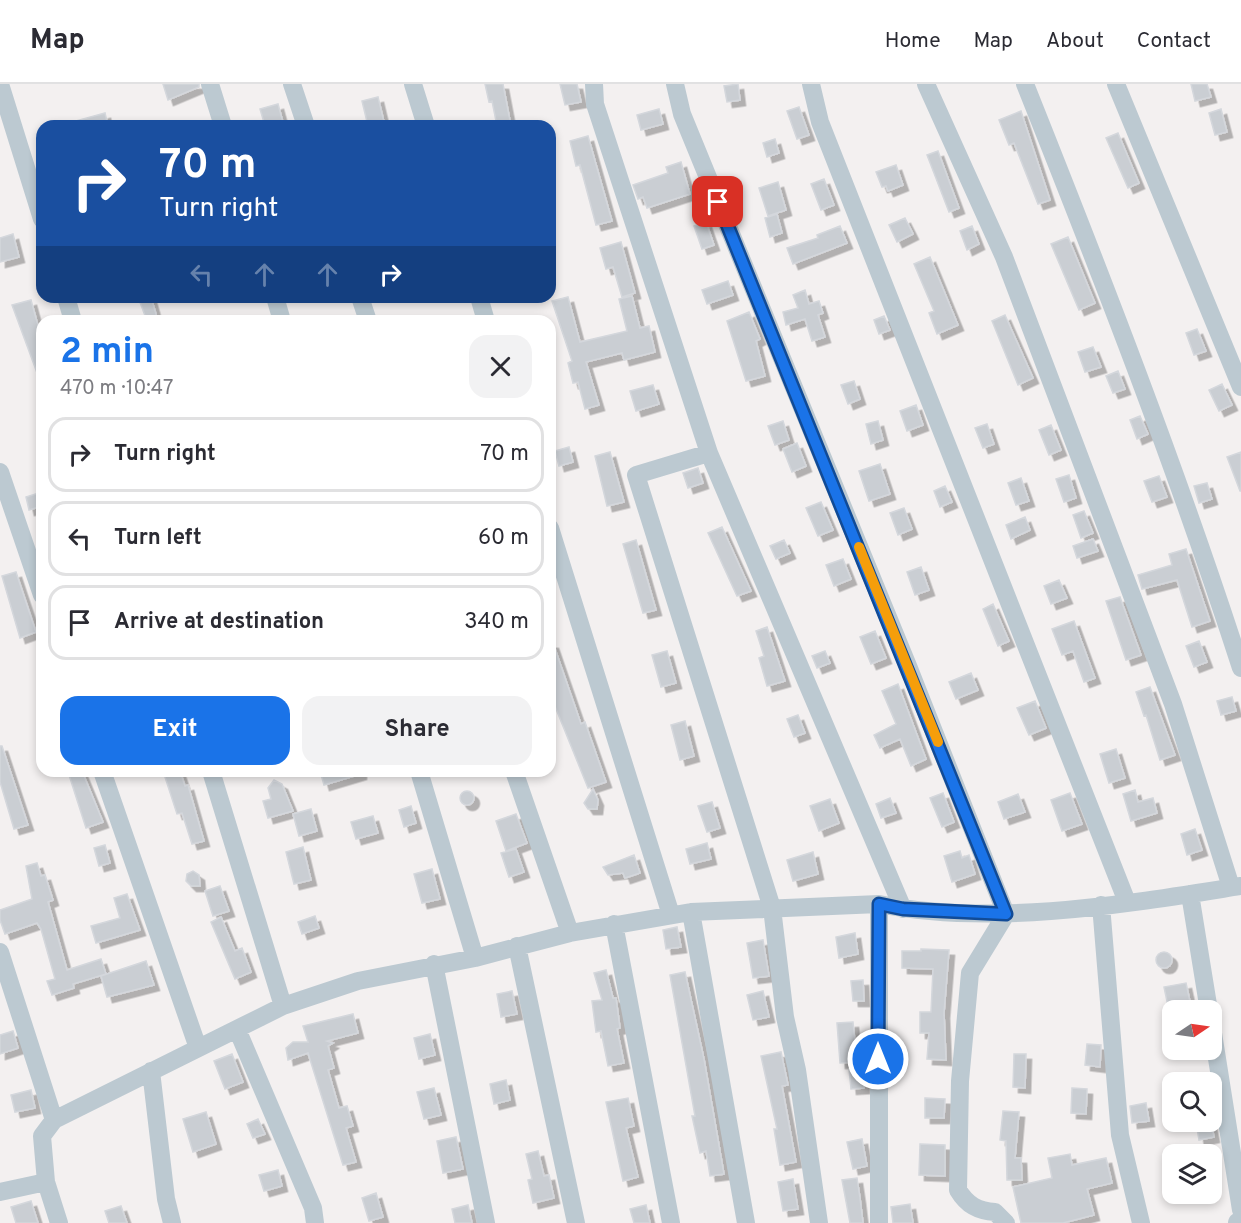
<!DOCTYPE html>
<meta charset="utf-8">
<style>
:root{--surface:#fff;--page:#f2f2f3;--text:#2b2b33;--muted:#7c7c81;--line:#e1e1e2;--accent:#1a73e8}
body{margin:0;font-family:Overpass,sans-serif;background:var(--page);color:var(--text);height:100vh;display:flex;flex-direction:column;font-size:22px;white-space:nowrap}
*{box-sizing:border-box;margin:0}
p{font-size:20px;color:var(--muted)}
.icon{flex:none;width:33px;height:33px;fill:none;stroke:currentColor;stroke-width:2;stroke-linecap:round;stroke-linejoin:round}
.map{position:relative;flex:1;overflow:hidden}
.drawer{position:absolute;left:36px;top:231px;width:520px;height:462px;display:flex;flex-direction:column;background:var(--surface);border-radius:18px;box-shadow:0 3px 9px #0003}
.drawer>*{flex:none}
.guide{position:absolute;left:36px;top:36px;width:520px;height:183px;border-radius:18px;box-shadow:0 3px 9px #0003;background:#1a4fa0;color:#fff;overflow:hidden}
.needle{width:39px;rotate:77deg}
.buttons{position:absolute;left:1162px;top:916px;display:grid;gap:12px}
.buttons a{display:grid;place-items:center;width:60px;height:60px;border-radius:12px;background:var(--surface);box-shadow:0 3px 9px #0003;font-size:30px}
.pin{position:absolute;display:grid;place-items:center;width:51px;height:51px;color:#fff;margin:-26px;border-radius:12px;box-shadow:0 3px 9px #0006}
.me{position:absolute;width:66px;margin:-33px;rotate:0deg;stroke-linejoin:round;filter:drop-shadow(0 0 4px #0008)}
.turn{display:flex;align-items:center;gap:21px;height:126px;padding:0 24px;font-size:27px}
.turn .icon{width:78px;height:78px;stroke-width:2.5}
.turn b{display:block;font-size:42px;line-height:51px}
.lanes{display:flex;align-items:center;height:57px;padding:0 24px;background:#0003;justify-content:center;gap:30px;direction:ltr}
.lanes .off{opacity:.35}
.round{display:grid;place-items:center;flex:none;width:63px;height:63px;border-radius:18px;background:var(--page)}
.overview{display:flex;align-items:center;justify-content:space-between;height:102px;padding:0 24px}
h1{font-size:36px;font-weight:700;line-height:45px;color:var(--accent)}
.action{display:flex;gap:12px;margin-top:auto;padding:12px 24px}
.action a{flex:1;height:69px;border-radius:18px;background:var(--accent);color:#fff;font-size:24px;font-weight:700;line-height:69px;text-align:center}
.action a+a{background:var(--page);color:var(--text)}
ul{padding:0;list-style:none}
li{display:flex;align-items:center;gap:18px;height:75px;margin:0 12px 9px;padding:0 12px;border:3px solid var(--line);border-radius:18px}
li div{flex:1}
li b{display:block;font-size:22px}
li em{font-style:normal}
header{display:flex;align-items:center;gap:36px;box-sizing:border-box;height:84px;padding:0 30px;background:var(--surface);border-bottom:2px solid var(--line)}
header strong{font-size:28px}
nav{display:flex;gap:33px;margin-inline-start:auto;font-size:21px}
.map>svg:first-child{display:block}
.building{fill:#caced3;stroke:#d4d7dc;stroke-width:1.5;filter:url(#shadow)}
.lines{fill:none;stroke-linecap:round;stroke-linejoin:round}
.minor{stroke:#bcc9d1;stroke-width:18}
.tertiary{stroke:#bcc9d1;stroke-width:22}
.route-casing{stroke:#114b97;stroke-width:15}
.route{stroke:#1a73e8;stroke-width:10}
.slow{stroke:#f59e0b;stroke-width:10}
</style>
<header>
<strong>Map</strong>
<nav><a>Home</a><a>Map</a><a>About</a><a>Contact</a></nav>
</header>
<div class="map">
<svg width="1241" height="1139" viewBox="0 0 1241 1139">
<defs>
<filter id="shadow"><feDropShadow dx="5.5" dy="5.5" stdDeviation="0" flood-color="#0004"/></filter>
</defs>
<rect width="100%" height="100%" fill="#f3f0f0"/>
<path class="building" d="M163 0H199V3L168 16Z
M485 0H503L511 42H497L492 17 489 18Z
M560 0H577L581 18 565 21Z
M738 0 740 16 727 18 724 2Z
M1191 0H1207L1211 13 1195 17Z
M378 13 384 38 368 42 362 17Z
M278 20 284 42H265L260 25Z
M799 23 809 51 797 55 787 27Z
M659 25 663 40 641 46 637 31Z
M1221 25 1227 48 1215 51 1209 29Z
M1021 27 1050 116 1038 120 1014 59 1009 61 999 36Z
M105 29 108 42H72V38Z
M1118 49 1139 99 1128 104 1106 54Z
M588 52 612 137 596 141 580 81 576 82 570 57Z
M775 55 779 69 767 73 763 59Z
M938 67 959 124 949 128 927 71Z
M681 78 690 110 647 124 643 113 638 115 633 101 668 89 666 83Z
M896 81 903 101 888 107 886 102 882 103 876 88Z
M824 95 834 121 821 126 811 100Z
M778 98 786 126 768 132 759 104Z
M777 130 782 149 770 153 765 134Z
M905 134 913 150 897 158 889 141Z
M706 138 714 161 702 165 694 142Z
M840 142 847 159 793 180 787 164 818 154 817 151Z
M972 142 979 160 967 166 960 147Z
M13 150 19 173 0 178V154Z
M1068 153 1095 219 1079 226 1051 160Z
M621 158 635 209 622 213 613 183 606 185 600 164Z
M930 173 958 241 937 250 929 229 934 227 914 180Z
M728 197 733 211 707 220 702 206Z
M805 206 809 220 819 217 823 229 818 231 825 253 812 257 805 235 786 241 783 228 798 224 793 211Z
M632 212 640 244 649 242 655 268 624 276 622 269 586 278 599 321 585 325 578 298 573 299 568 279 572 277 552 217 568 213 580 258 627 247 619 215Z
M138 213H151L158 237H147Z
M31 216 42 256V296L40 297 12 221Z
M749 228 760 255 756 257 765 292 746 297 727 237Z
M1005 231 1033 294 1018 301 992 237Z
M884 232 890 246 879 250 874 236Z
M1197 245 1206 267 1194 271 1186 249Z
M1093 263 1101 283 1085 288 1078 268Z
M1118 287 1125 305 1113 309 1106 292Z
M854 297 860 315 848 320 841 301Z
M1222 300 1232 321 1219 327 1209 306Z
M653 301 659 320 636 327 630 307Z
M916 321 923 341 907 347 900 327Z
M1140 332 1148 350 1137 355 1130 336Z
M783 337 789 356 775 361 768 342Z
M878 337 883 356 871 360 866 340Z
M987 340 994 360 983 364 975 344Z
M1051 341 1061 366 1049 371 1039 346Z
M797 359 806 382 792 388 783 365Z
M569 363 573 378 559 382 555 367Z
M610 368 624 418 607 422 595 372Z
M1241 368V407H1240L1227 373Z
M880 380 890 410 869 417 859 387Z
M698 384 703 399 688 404 683 389Z
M1069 391 1076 414 1064 418 1056 395Z
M1159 392 1167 413 1152 418 1144 397Z
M1021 394 1029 417 1016 421 1008 399Z
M1207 399 1212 415 1199 419 1194 402Z
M945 402 952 418 940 423 934 407Z
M39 409 42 422 29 426 26 413Z
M821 418 833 446 818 452 806 424Z
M904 424 912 445 898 451 890 429Z
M1084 427 1093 449 1081 454 1073 431Z
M1025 433 1030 446 1011 455 1006 441Z
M722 443 751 507 737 512 708 449Z
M1093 455 1098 467 1077 474 1073 462Z
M636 456 656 526 643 529 623 460Z
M784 456 790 469 776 475 770 462Z
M1186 465 1210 537 1192 543 1177 496 1142 505 1138 491 1172 481 1169 470Z
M843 475 851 495 834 502 826 481Z
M921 483 929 506 915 511 907 488Z
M16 488 36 548 20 554 2 492Z
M1059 496 1067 514 1051 520 1044 502Z
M1120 513 1141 571 1126 576 1106 517Z
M993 520 1009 557 998 562 983 525Z
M1074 537 1095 594 1084 598 1073 567 1062 571 1052 545Z
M767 543 785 597 767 602 759 574 764 572 756 547Z
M875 547 886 574 871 580 860 553Z
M1199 557 1207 578 1194 583 1186 562Z
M550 559H553L581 640 585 638 606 698 588 704 550 610Z
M667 567 676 599 661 603 652 571Z
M825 567 830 579 817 584 812 572Z
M971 589 978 606 956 615 949 598Z
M898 600 926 675 911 682 900 655 880 664 874 651 896 640 882 607Z
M1150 603 1175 671 1160 676 1146 631 1144 632 1136 608Z
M1232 613 1236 627 1221 631 1217 617Z
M1035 617 1046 644 1029 651 1017 624Z
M798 631 805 649 794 653 787 635Z
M685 637 694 672 680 676 671 641Z
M0 662H2L28 741 14 745 0 698Z
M1116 665 1125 694 1109 699 1100 670Z
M82 687 103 738 86 744 69 691Z
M163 687H180L185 702 188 701 204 757 192 760 182 729 177 730Z
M320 687H361V690L324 701Z
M274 696 282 700 293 727 268 734 263 717 271 715 268 704Z
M593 705 598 716 597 725H588L584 719Z
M1135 706 1138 718 1153 714 1157 729 1131 737 1123 710Z
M460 714a7 7 0 1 1 14 0a7 7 0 1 1-14 0Z
M943 709 954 738 942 743 930 714Z
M1070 709 1082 740 1062 747 1051 716Z
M1018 710 1025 728 1004 735 998 718Z
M890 714 896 729 881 734 876 720Z
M830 715 839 739 819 747 810 722Z
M712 718 720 744 707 748 698 722Z
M411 722 416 739 404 743 399 726Z
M311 725 317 747 299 752 293 730Z
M516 730 527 759 506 767 496 737Z
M373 732 378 749 356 755 351 738Z
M1195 745 1202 766 1187 771 1181 750Z
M707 759 711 775 690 780 686 765Z
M105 761 110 779 99 782 94 764Z
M303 763 311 796 294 800 286 768Z
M516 765 524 788 509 793 501 769Z
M960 767 962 774 969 771 975 790 952 798 944 772Z
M813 768 818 790 793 797 787 776Z
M634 771 640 789 625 794 623 789 608 791 603 783Z
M37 779 41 792 45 791 53 816 48 818 67 886 101 875 106 890 73 900 74 904 52 911 47 897 55 895 41 845 37 839 5 850 0 836V826L32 815 26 782Z
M432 785 440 815 422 819 414 790Z
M193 787 199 791 200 802H191L186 797 187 790Z
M220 802 229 827 213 832 205 807Z
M127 810 140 846 96 859 91 842 120 834 114 814Z
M315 832 319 844 302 850 298 838Z
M221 833 235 867 242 864 251 888 235 895 211 838Z
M677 843 681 863 666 865 663 846Z
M855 849 858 870 839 874 836 853Z
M763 856 769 892 753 894 747 859Z
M921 865 949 866 944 929 946 976 927 975 929 949H920V928H931L933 885 902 884V867H921Z
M1156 876a8 8 0 1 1 16 0a8 8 0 1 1-16 0Z
M146 877 154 901 107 913 101 892Z
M606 886 613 914H616L620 944 617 945 624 979 608 982 601 947 596 948 592 917 602 916 594 889Z
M685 888 704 975 724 1090 710 1092 706 1067 700 1069 692 1032H695L670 891Z
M863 896 864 917H853L851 897Z
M1186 899 1192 927H1169L1164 903Z
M512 907 517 930 501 933 497 910Z
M763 907 769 933 753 936 747 911Z
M353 930 358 949 327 957 333 959 328 962 334 984 328 986 339 1024 347 1022 353 1042 346 1044 356 1078 343 1081 308 969 288 976 286 964 293 958H308L303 942Z
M853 938 857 978 840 979 837 939Z
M13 947 18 964 0 970V951Z
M430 950 435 971 419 975 414 954Z
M1087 960 1101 961 1100 983 1085 981Z
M781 968 788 1001 782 1002 796 1078 780 1081 774 1045H777L761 972Z
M232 970 243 998 225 1005 214 977Z
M1014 970H1026L1025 1004 1013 1003Z
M863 984 864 1004 851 1005 849 985Z
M506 996 510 1016 494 1020 490 1000Z
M434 1004 441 1031 424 1035 417 1008Z
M1072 1004 1087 1005 1086 1030 1071 1029Z
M31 1006 35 1024 15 1028 11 1011Z
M628 1014 634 1042 626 1044 638 1093 623 1097 606 1018Z
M925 1014 945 1015 944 1034H925Z
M1146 1019 1149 1037 1132 1039 1130 1022Z
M1003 1027 1019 1028 1015 1074H1021L1022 1096H1007L1006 1057 1000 1056Z
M206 1028 216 1060 193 1068 183 1035Z
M258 1035 265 1050 253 1054 247 1040Z
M1196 1038H1211L1214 1053 1199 1056Z
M456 1053 463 1085 443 1089 437 1057Z
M862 1055 867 1082 853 1085 847 1058Z
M920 1060 945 1061V1092L919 1091Z
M538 1067 544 1092 549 1091 554 1114 533 1119 528 1096 532 1095 526 1070Z
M1070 1070 1072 1081 1106 1074 1112 1099 1087 1105 1094 1131 1063 1139H1021L1013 1103 1052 1094 1048 1074Z
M278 1086 282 1102 264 1107 259 1091Z
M857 1094 860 1114 863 1139H850L842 1096Z
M793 1095 798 1125 783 1127 778 1098Z
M376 1109 383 1133 369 1137 362 1114Z
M31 1117 38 1139H16L11 1123Z
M910 1120 913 1139H893L891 1123Z
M468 1121 472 1139H455L452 1125Z
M646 1121 650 1139H634L630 1125Z
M121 1122 127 1139H109L105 1127Z"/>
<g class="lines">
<path class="minor" d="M0 0 42 135
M210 0 223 42
M292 0 306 42
M413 0 426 42
M594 0 595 20 709 369 903 825
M675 0 682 30 908 582 1006 830 970 889 960 997 958 1106C967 1121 978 1127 995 1128L1006 1139
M811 0 820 38 1127 818
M926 0 1004 173 1173 620 1231 803
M1025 0C1102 193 1177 386 1241 584
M1116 0 1241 303
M66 213 73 237
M275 213 282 237
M360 213 368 237
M479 213 486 237
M709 369 636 391 772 824 785 933 797 986 819 1139
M0 388 42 511
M550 444 671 831
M102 687 198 964
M211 687 283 922
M419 687 475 874
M514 687 570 849
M1190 810 1209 927
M879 820V1139
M1101 821 1120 1051 1141 1139
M691 828 746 1139
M614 840 671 1139
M517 862 576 1139
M0 868 54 1036
M434 880 486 1139
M1212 943 1241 1126
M237 945 313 1124 315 1139
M151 987 166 1115 172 1139
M46 1098 59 1139
M0 1108 46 1098 42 1052 54 1036 283 922 358 897 475 874 570 849 691 828 879 820C994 843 1126 820 1241 802"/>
<path class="tertiary" d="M1239 1139 1241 1138"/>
</g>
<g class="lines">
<g class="route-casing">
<path id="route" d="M718 118 1006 830 903 825 879 820 878 975"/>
</g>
<use href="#route" class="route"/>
<path class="slow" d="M859 463 938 658"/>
</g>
</svg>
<div class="buttons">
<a><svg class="needle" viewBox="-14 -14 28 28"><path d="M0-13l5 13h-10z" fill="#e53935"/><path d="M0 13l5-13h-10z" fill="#7c7c81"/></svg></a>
<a><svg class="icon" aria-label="search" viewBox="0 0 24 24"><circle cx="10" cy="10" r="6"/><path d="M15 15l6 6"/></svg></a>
<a><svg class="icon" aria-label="layers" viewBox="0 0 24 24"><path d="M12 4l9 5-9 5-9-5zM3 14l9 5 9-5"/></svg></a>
</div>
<div class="pin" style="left:718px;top:118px;background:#d93025"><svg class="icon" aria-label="arrive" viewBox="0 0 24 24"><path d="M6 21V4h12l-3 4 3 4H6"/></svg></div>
<svg class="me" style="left:878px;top:975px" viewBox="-20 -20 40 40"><circle r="17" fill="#1a73e8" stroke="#fff" stroke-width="3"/><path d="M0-11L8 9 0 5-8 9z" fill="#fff"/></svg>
<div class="guide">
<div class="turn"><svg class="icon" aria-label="right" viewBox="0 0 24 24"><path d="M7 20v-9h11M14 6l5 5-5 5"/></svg><div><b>70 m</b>Turn right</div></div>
<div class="lanes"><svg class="icon off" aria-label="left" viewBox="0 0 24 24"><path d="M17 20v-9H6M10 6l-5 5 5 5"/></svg><svg class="icon off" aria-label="ahead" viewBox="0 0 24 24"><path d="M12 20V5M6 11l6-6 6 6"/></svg><svg class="icon off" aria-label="ahead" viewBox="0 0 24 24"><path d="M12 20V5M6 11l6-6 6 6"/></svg><svg class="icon" aria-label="right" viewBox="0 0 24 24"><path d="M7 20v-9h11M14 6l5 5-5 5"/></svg></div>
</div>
<section class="drawer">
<div class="overview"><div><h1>2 min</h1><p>470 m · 10:47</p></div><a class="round"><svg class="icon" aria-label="close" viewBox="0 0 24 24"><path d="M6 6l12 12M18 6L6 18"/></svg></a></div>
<ul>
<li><svg class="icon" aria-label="right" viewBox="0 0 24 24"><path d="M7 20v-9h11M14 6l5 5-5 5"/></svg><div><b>Turn right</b></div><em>70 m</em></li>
<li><svg class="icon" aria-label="left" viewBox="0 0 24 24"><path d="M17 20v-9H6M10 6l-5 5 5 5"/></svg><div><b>Turn left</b></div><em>60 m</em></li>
<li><svg class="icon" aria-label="arrive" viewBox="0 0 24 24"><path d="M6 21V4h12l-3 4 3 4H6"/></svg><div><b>Arrive at destination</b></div><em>340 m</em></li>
</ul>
<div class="action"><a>Exit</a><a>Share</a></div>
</section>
</div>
